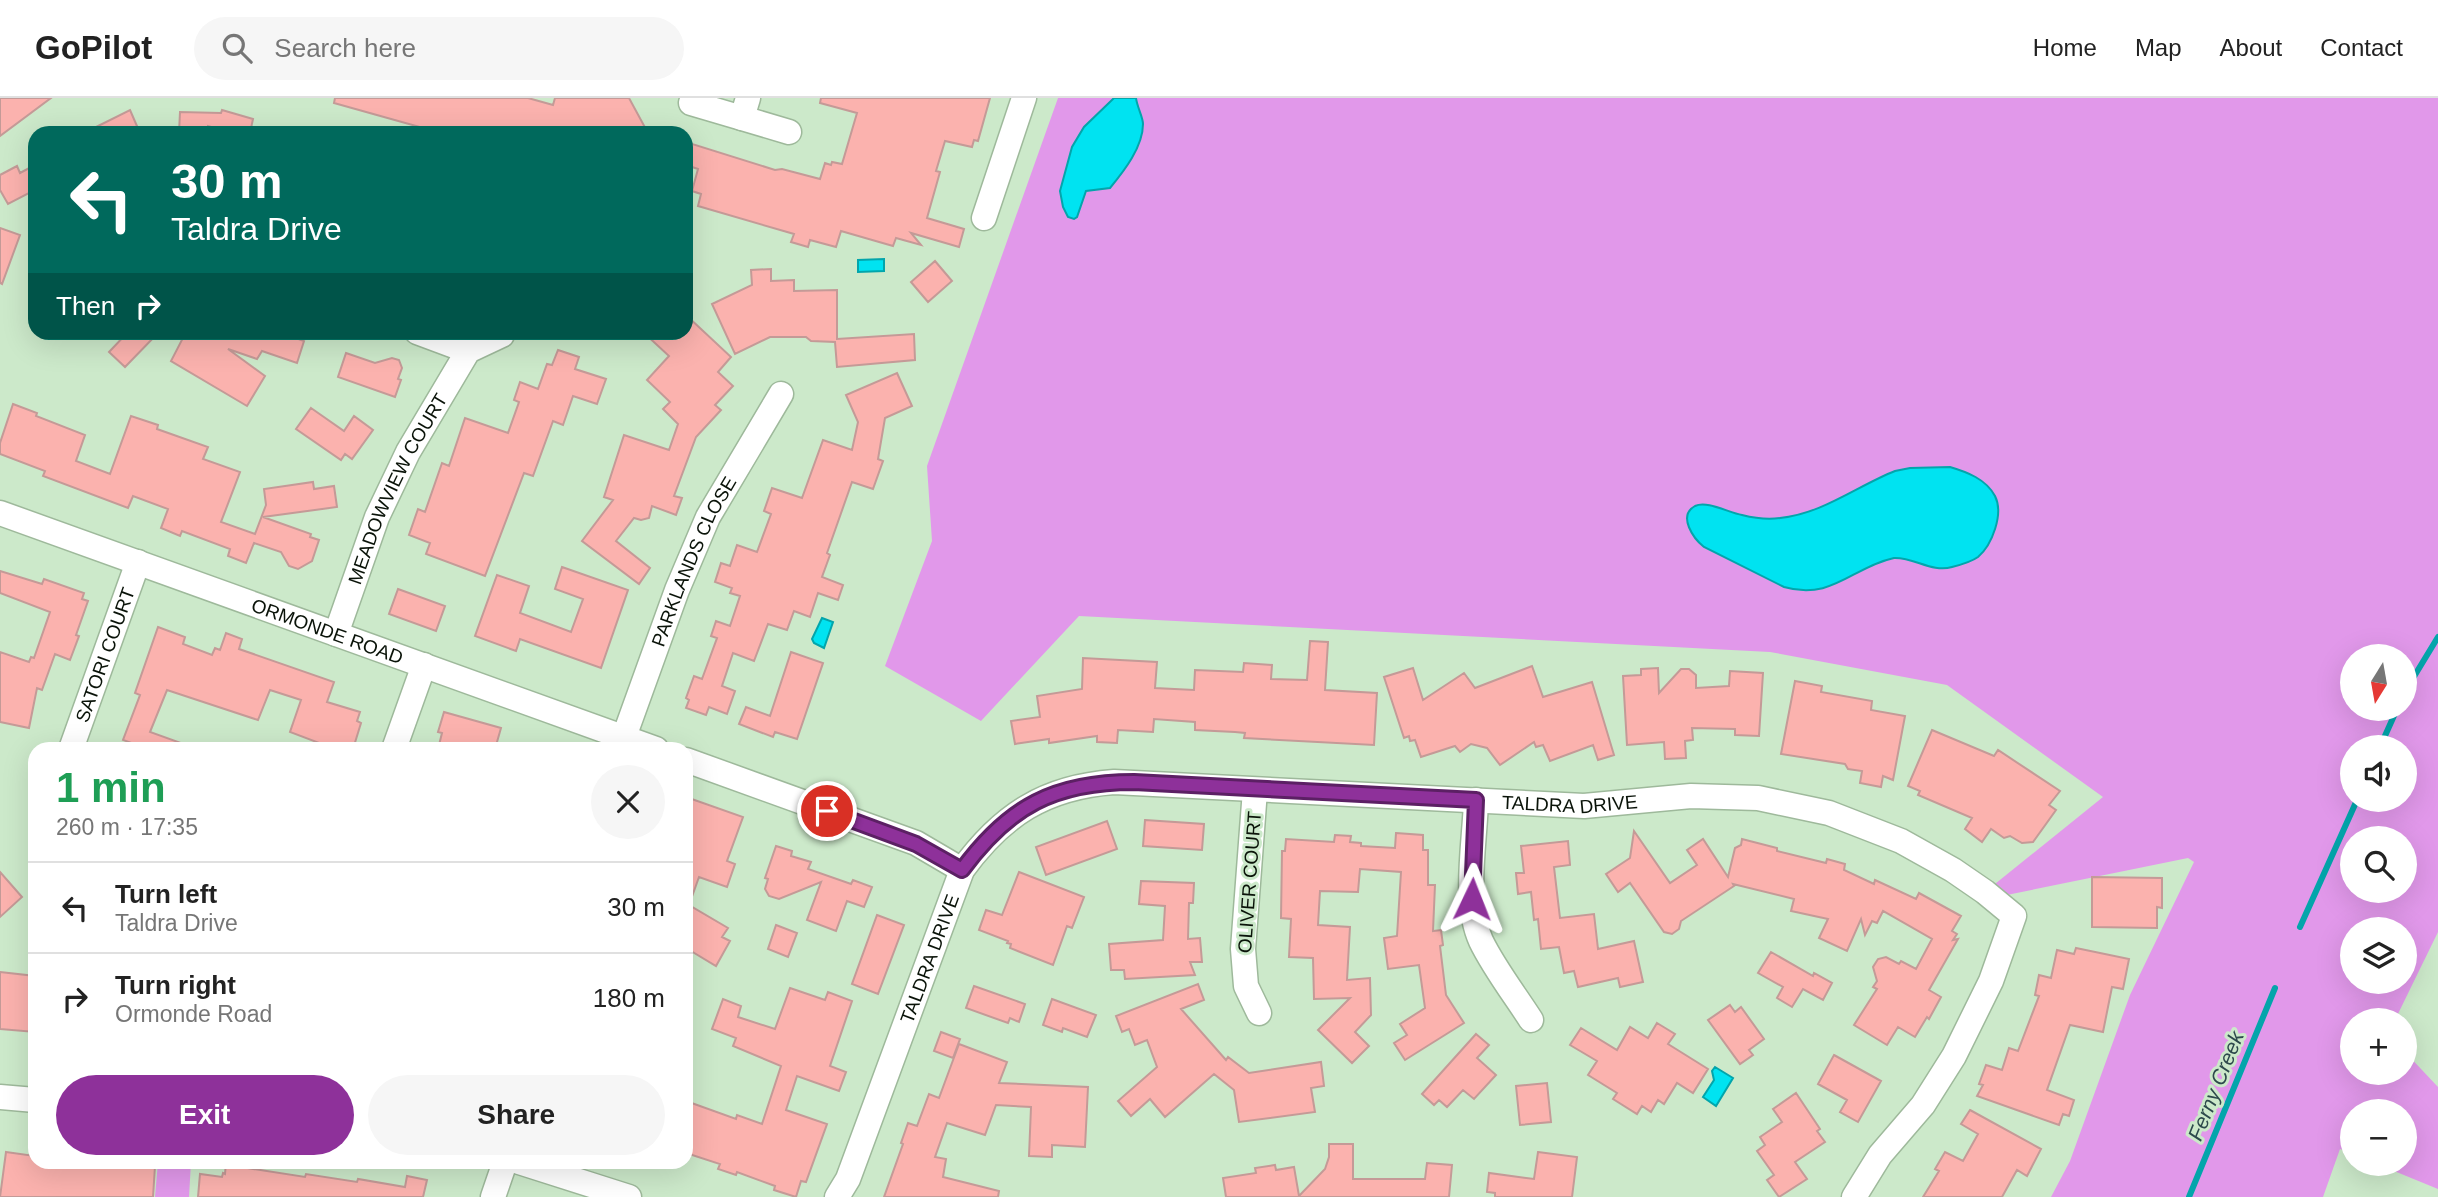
<!DOCTYPE html>
<meta charset="utf-8">
<style>
:root{--surface:#fff;--page:#f6f6f6;--text:#222;--muted:#767676;--line:#e0e0e0;--accent:#8e319a}
body{margin:0;font-family:Arial,sans-serif;background:var(--page);color:var(--text);height:100vh;display:flex;flex-direction:column;font-size:26px;white-space:nowrap}
*{box-sizing:border-box;margin:0}
p{font-size:23px;color:var(--muted)}
.icon{flex:none;width:38px;height:38px;fill:none;stroke:currentColor;stroke-width:2;stroke-linecap:round;stroke-linejoin:round}
.map{position:relative;flex:1;overflow:hidden}
.drawer{position:absolute;left:28px;top:644px;width:665px;height:427px;display:flex;flex-direction:column;background:var(--surface);border-radius:21px;box-shadow:0 7px 28px #0002}
.drawer>*{flex:none}
.top-card{position:absolute;left:28px;top:28px;width:665px;height:214px;border-radius:21px;box-shadow:0 7px 28px #0002;background:#00695c;color:#fff;overflow:hidden}
.needle{width:46px;rotate:191deg}
.buttons{position:absolute;left:2340px;top:546px;display:grid;gap:14px}
.buttons a{display:grid;place-items:center;width:77px;height:77px;border-radius:50%;background:var(--surface);box-shadow:0 7px 28px #0002;font-size:35px}
.pin{position:absolute;display:grid;place-items:center;width:60px;height:60px;color:#fff;margin:-30px;border:4px solid #fff;border-radius:50%;box-shadow:0 2px 7px #0007}
.me{position:absolute;width:77px;margin:-38px;rotate:2deg;stroke-linejoin:round;filter:drop-shadow(0 0 5px #0008)}
.turn{display:flex;align-items:center;gap:24px;height:147px;padding:0 28px;font-size:32px}
.turn .icon{width:91px;height:91px;stroke-width:2.5}
.turn b{display:block;font-size:49px;line-height:60px}
.then{display:flex;align-items:center;height:66px;padding:0 28px;background:#0003;gap:14px;font-size:26px}
.round{display:grid;place-items:center;flex:none;width:74px;height:74px;border-radius:37px;background:var(--page)}
.headline{display:flex;align-items:center;justify-content:space-between;height:119px;padding:0 28px}
h1{font-size:42px;font-weight:700;line-height:52px;color:#1e9e55}
.action{display:flex;gap:14px;margin-top:auto;padding:14px 28px}
.action a{flex:1;height:80px;border-radius:42px;background:var(--accent);color:#fff;font-size:28px;font-weight:700;line-height:80px;text-align:center}
.action a+a{background:var(--page);color:var(--text)}
ul{padding:0;list-style:none}
li{display:flex;align-items:center;gap:21px;height:91px;padding:0 28px;border-top:2px solid var(--line)}
li div{flex:1}
li b{display:block;font-size:26px}
li em{font-style:normal}
header{display:flex;align-items:center;gap:42px;box-sizing:border-box;height:98px;padding:0 35px;background:var(--surface);border-bottom:2px solid var(--line)}
header strong{font-size:33px}
nav{display:flex;gap:38px;margin-inline-start:auto;font-size:24px}
.search{width:490px;height:63px;background:var(--page);display:flex;align-items:center;gap:18px;box-sizing:border-box;padding:0 24px;border-radius:38px;color:var(--muted);font-size:26px}
.map>svg:first-child{display:block}
.green{fill:#e198ea;fill-rule:evenodd}
.water{fill:#00e3f1;stroke:#03a5ab;stroke-width:2}
.lines{fill:none;stroke-linecap:round;stroke-linejoin:round}
.stream{stroke:#03a5ab;stroke-width:6}
.building{fill:#fbb2ae;stroke:#c49a97;stroke-width:2}
.minor-casing{stroke:#9eb99b;stroke-width:27}
.minor{stroke:#fff;stroke-width:24}
.route-casing{stroke:#5c2064;stroke-width:18}
.route{stroke:#8e319a;stroke-width:12}
.labels{text-anchor:middle;stroke-width:6;stroke-linejoin:round;paint-order:stroke}
.street-label{font-size:19px;fill:#0a1309;stroke:#cce9ca}
.water-label{font-size:21px;font-style:italic;fill:#2d494c;stroke:#cce9ca}
</style>
<header>
<strong>GoPilot</strong>
<div class="search"><svg class="icon" aria-label="search" viewBox="0 0 24 24"><circle cx="10" cy="10" r="6"/><path d="M15 15l6 6"/></svg>Search here</div>
<nav><a>Home</a><a>Map</a><a>About</a><a>Contact</a></nav>
</header>
<div class="map">
<svg width="2438" height="1099" viewBox="0 0 2438 1099">
<rect width="100%" height="100%" fill="#cce9ca"/>
<path class="green" d="M1058 0H2438V834L2395 922H2352V975H2404L2405 954 2438 989V1091L2377 1066H2404V1013H2352V1055L2340 1051 2323 1099H2051L2070 1063 2130 897 2194 764 2188 760 1992 800 1985 794 2103 699 1947 587 1770 554 1079 518 981 623 885 568 932 443 927 368ZM2352 558H2404V611H2352ZM2352 649H2404V702H2352ZM2352 740H2404V793H2352ZM2352 831H2404V884H2352Z
M158 1064H191L189 1099H155Z"/>
<path class="water" d="M1114 0H1136C1137 9 1143 19 1143 26 1143 49 1124 73 1110 90L1086 93 1077 119 1074 121 1068 119 1063 109 1060 93 1072 49 1084 29Z
M884 161V173L858 174V162Z
M1950 369C1967 374 1986 381 1995 398 2004 416 1992 447 1978 459 1971 464 1960 467 1952 469 1932 475 1914 459 1894 460 1852 469 1832 503 1784 489L1704 449C1694 441 1677 418 1695 408 1707 402 1729 415 1742 417 1754 420 1767 422 1780 420 1822 416 1857 388 1895 373L1910 370Z
M822 520 833 524 824 550 814 545 812 541Z
M1715 969 1733 980 1716 1008 1703 999 1714 982 1712 973Z"/>
<g class="lines">
<path class="stream" d="M2404 595 2438 539
M2380 649 2397 611
M2300 829 2357 702
M2189 1099 2275 890"/>
</g>
<path class="building" d="M0 0H51L0 38Z
M335 0H528L553 7 555 0H629L648 35H441L334 5Z
M821 0H990L978 43 974 42 972 49 945 43 936 73 940 74 927 120 964 131 959 149 911 135 921 147 896 140 893 148 841 133 836 149 810 142 808 149 791 144 794 136 698 108 701 96 692 93 698 71 686 67V44L775 72 782 71 820 81 825 65 831 67 832 64 842 66 857 15 820 5Z
M130 12 140 35H84Z
M222 12 253 21 250 35H233L208 28V35H179L180 14 221 15Z
M35 67V92L8 106 0 92V77L17 68 20 75Z
M0 130 20 137 2 186 0 185Z
M935 163 952 183 928 204 911 184Z
M771 171V183L794 182V193L837 192V241L914 236 915 262 837 269 835 244 811 243 806 239H770L735 256 712 206 752 187 751 172Z
M686 217 731 259 718 274 733 288 715 307 721 312 696 339 674 398 682 400 676 417 652 408 649 420 641 422 634 420 616 443 650 470 639 486 582 443 613 402 604 399 624 337 669 352 678 326 663 311 670 304 647 282 669 258 643 234H686Z
M128 234H159L125 269 109 254Z
M186 234H279L304 243 297 265 262 253 257 261 228 251 265 278 247 308 171 263Z
M558 252 579 259 575 271 606 281 597 306 573 298 563 327 553 323 533 378 524 375 485 478 426 456 430 445 409 437 418 411 425 414 442 365 449 368 465 320 508 335 519 304 514 302 520 284 538 291 547 266 552 267Z
M346 255 375 265 392 260 399 262 402 270 398 281 401 282 395 299 338 279Z
M897 275 912 308 885 320 878 361 883 363 873 391 852 384 827 455 830 457 822 479 843 487 838 502 818 495 810 519 794 513 787 532 768 526 754 563 733 555 722 588 735 593 727 616 709 609 706 617 686 610 689 602 686 600 694 578 702 581 717 540 711 538 716 523 730 528 740 498 730 495 732 490 715 484 721 465 730 468 737 447 757 454 771 416 764 413 772 390 802 400 823 342 852 352 858 324 846 297Z
M13 306 37 315 36 318 85 337 76 363 110 376 131 318 158 327 157 331 208 349 203 361 240 374 221 424 255 436 266 407 264 391 313 384 314 391 334 388 337 409 263 419 311 436 310 439 319 442 312 463 298 471 289 468 281 454 254 445 246 465 228 458 230 451 182 433 180 438 161 430 168 411 133 398 128 410 43 378 45 373 0 356V345Z
M311 310 344 333 354 318 373 332 352 361 345 356 341 362 296 331Z
M562 469 628 492 601 570 520 541 516 553 475 538 497 477 529 488 520 515 571 534 583 501 555 491Z
M0 473 42 486 44 481 84 495 82 501 88 503 76 537 79 538 70 562 55 556 42 592 37 590 29 630 0 624V554L29 564 31 559 34 560 50 514 0 495Z
M398 491 445 508 436 533 389 516Z
M158 529 185 539 183 546 212 557 215 550 220 552 226 535 242 541 239 551 334 584 327 604 360 614 357 623 361 625 353 651H320L322 646 290 634 301 602 270 592 258 622 167 592 150 634 192 649 191 651H148L123 642 140 597 135 595Z
M1310 543 1328 544 1325 592 1377 595 1374 647 1244 640 1245 635 1235 634 1195 632V624L1154 621 1153 634 1118 632 1117 645 1097 644V638L1049 645V641L1015 646 1011 623 1040 619 1037 598 1082 591 1083 560 1157 564 1155 590 1194 592 1195 572 1243 574 1244 565 1272 567 1271 581 1307 582Z
M791 554 823 565 797 641 775 634 773 639 739 626 746 609 770 618Z
M1532 568 1543 599 1592 584 1614 657 1598 662 1593 647 1550 663 1543 647 1536 649 1534 644 1500 667 1487 650 1471 646 1460 654 1455 648 1421 659 1415 642 1410 643 1409 638 1404 640 1384 579 1413 570 1423 602 1464 575 1475 590Z
M1658 570 1659 595 1681 571H1689L1696 577V590L1729 588 1730 573 1763 575 1759 638 1735 637V631L1692 630 1693 642 1685 643 1686 660 1665 661 1664 644 1627 647 1623 578 1641 577V571Z
M1795 583 1822 588 1821 594 1872 603 1871 612 1905 618 1893 682 1883 678 1881 689 1860 685 1862 673 1848 671 1845 666 1781 656Z
M444 614 501 630 495 651H479L463 646 461 651H438L442 635 438 634Z
M1932 632 1994 658 1998 652 2060 693 2049 707 2056 712 2033 744 2022 745 2010 738 2004 740 1991 731 1982 744 1965 731 1972 720 1918 697 1920 693 1908 688Z
M686 699 743 719 727 763 735 766 727 789 699 779 689 807 728 830 722 839 730 843 716 868 686 850Z
M1145 722 1204 726 1202 752 1143 748Z
M1107 723 1117 751 1046 777 1036 749Z
M1634 733 1670 785 1697 767 1687 752 1703 741 1728 779 1735 750 1741 747 1742 741 1777 750V753L1826 765 1827 761 1845 766 1844 772 1874 786 1875 782 1916 801 1919 795 1961 818 1952 833 1957 836 1953 842 1958 841 1929 892 1941 899 1929 921 1927 919 1915 939 1898 929 1887 947 1854 927 1877 891 1873 889 1877 883 1873 869 1878 861 1886 859 1899 866 1901 863 1916 871 1932 841 1883 813 1877 825 1872 823 1865 837 1861 821 1847 853 1819 840 1828 821 1791 813 1794 801 1733 786 1734 788 1681 823 1679 831 1672 836 1664 834 1630 785 1618 794 1606 776 1630 760Z
M1396 735 1423 737V752H1428V787H1435L1433 833 1441 832 1443 847 1440 848 1446 897 1464 925 1405 962 1394 945 1407 937 1400 926 1425 910 1419 867 1388 871 1384 840 1397 838 1401 774 1360 771 1358 794 1320 793 1318 827 1350 829 1347 882 1370 880 1371 917 1355 934 1369 948 1352 965 1318 932 1350 900 1314 901 1313 860 1289 859 1291 821 1281 820 1282 753H1285L1286 741 1334 744 1335 737 1351 738 1350 744 1361 745V748L1395 750Z
M1568 743 1570 767 1554 769 1560 820 1594 816 1598 851 1634 843 1643 884 1620 889 1618 880 1578 889 1574 873 1564 875 1559 849 1541 851 1538 821 1534 822 1531 794 1518 796 1516 775H1524L1521 748Z
M776 748 792 753 791 758 811 764 808 771 851 786 853 782 872 789 864 809 847 803 836 833 807 822 821 784 779 801 769 798 765 791 768 781 765 780Z
M0 774 22 799 0 819Z
M1019 774 1084 799 1072 830 1067 828 1053 867 1010 850 1011 846 1007 845 1008 843 979 832 986 812 1002 817Z
M2092 779 2162 780V810L2157 809V830L2092 829Z
M1141 783 1194 785 1193 805H1189L1188 841 1200 840 1202 864H1190L1195 877 1125 881 1124 872H1111L1109 846 1163 842 1165 808 1139 806Z
M877 817 904 827 878 896 852 886Z
M776 827 797 835 788 859 768 851Z
M2076 850 2129 861 2123 891 2112 889 2103 934 2070 927 2047 992 2074 1002 2069 1018 2063 1016 2059 1027 1977 998 1983 987 1979 986 1986 967 2002 972 2009 950 2018 953 2039 898 2035 897 2039 877 2051 880 2057 852 2074 856Z
M1771 854 1813 878 1814 875 1832 885 1823 902 1803 891 1792 909 1777 900 1783 889 1758 875Z
M0 874 35 878V934L0 931Z
M1198 886 1204 902 1181 911 1226 962 1228 959 1249 975 1321 964 1324 988 1311 990 1315 1014 1239 1024 1234 992 1214 976 1165 1019 1150 1001 1131 1018 1118 1003 1157 969 1147 942 1135 947 1129 931 1122 934 1116 918Z
M974 888 1025 906 1019 924 1010 920 1008 925 966 910Z
M790 890 825 902 828 894 852 903 830 968 846 974 839 993 797 978 786 1012 827 1026 806 1084 801 1083 796 1099 774 1092 775 1088 737 1074 736 1077 718 1071 720 1066 686 1055V1003L736 1021 737 1017 762 1026 781 968 733 948 736 940 712 931 723 901 741 908 738 919 775 931Z
M1052 901 1096 917 1087 939 1063 930 1062 934 1043 927Z
M1730 907 1735 914 1741 909 1764 941 1749 952 1753 957 1740 966 1708 922Z
M1657 925 1675 936 1668 946 1708 971 1693 995 1677 985 1664 1006 1658 1002 1651 1014 1642 1008 1637 1016 1613 1001 1617 995 1588 977 1597 963 1570 947 1581 930 1617 952 1630 929 1648 940Z
M941 934 960 941 953 960 934 953Z
M1476 936 1489 947 1477 960 1496 977 1474 1001 1463 992 1447 1009 1439 1002 1434 1007 1422 996Z
M959 946 1007 964 999 985 1088 989 1085 1049 1052 1047V1059L1029 1058 1031 1009 996 1007 985 1037 947 1025 935 1059 946 1061 943 1079 999 1093 998 1099H884L903 1046 901 1045 908 1025 917 1028 929 996 939 1000Z
M1834 957 1881 983 1858 1024 1840 1014 1847 1002 1818 986Z
M1547 985 1551 1024 1520 1027 1516 988Z
M1796 995 1820 1031 1817 1033 1825 1044 1795 1064 1807 1081 1779 1099 1767 1082 1774 1077 1757 1053 1765 1047 1760 1039 1782 1024 1773 1011Z
M1970 1012 2041 1051 2027 1078 2017 1072 2002 1099H1923L1939 1073 1935 1071 1945 1054 1963 1063 1978 1036 1961 1026Z
M1329 1046H1353V1081H1425L1427 1065 1452 1067 1449 1099H1226L1223 1080 1256 1075 1255 1070 1275 1067 1276 1072 1294 1069 1299 1098 1325 1071 1329 1059Z
M6 1054 35 1058V1064H127V1067L155 1068 153 1099H0Z
M1538 1054 1577 1059 1572 1099H1495V1095L1487 1094 1489 1075 1534 1081Z
M226 1064H248L247 1070 305 1079 306 1076 357 1084 358 1081 405 1089 407 1078 427 1082 423 1099H198L200 1076 222 1079 223 1075 225 1076Z"/>
<g class="lines">
<g class="minor-casing">
<g id="minor">
<path d="M748 0 742 20 789 34"/>
<path d="M691 5 742 20"/>
<path d="M984 120 1024 0"/>
<path d="M417 234 468 253"/>
<path id="s1" d="M0 415 656 651"/>
<path id="s2" d="M336 536 377 419 408 354 468 253 502 237"/>
<path id="s3" d="M624 639 677 492 708 419 781 296"/>
<path id="s4" d="M71 651 138 464"/>
<path d="M394 651 424 567"/>
<path d="M686 662 916 745 962 772"/>
<path d="M1255 692 1243 851 1246 888 1259 915"/>
<path d="M1476 702C1475 744 1463 804 1481 843 1494 870 1515 897 1531 922"/>
<path d="M0 999 35 1002"/>
<path d="M519 1064 629 1099"/>
<path d="M493 1099 505 1064"/>
<path id="s5" d="M837 1099 848 1081 962 772C1002 717 1045 689 1114 684L1584 708 1691 698 1758 700 1829 715 1901 743 1953 772 1985 794 2014 818 1991 883 1954 958 1923 1007 1880 1057 1854 1099"/>
</g>
</g>
<use href="#minor" class="minor"/>
</g>
<g class="lines">
<g class="route-casing">
<path id="route" d="M827 713 916 746 962 772C1009 708 1055 684 1134 684L1476 702 1472 801"/>
</g>
<use href="#route" class="route"/>
</g>
<g class="labels">
<g class="street-label">
<text dy="7" stroke="none"><textPath href="#s2" startOffset="158">MEADOWVIEW COURT</textPath></text>
<text dy="7" stroke="none"><textPath href="#s3" startOffset="189">PARKLANDS CLOSE</textPath></text>
<text dy="7" stroke="none"><textPath href="#s1" startOffset="348">ORMONDE ROAD</textPath></text>
<text dy="7" stroke="none"><textPath href="#s4" startOffset="100">SATORI COURT</textPath></text>
<text dy="7" stroke="none"><textPath href="#s5" startOffset="989">TALDRA DRIVE</textPath></text>
<text transform="translate(1249 784) rotate(-86)" y="7">OLIVER COURT</text>
<text dy="7" stroke="none"><textPath href="#s5" startOffset="256">TALDRA DRIVE</textPath></text>
</g>
<g class="water-label">
<text transform="translate(2216 988) rotate(-68)" y="7">Ferny Creek</text>
</g>
</g>
</svg>
<div class="buttons">
<a><svg class="needle" viewBox="-14 -14 28 28"><path d="M0-13l5 13h-10z" fill="#e53935"/><path d="M0 13l5-13h-10z" fill="#767676"/></svg></a>
<a><svg class="icon" aria-label="sound" viewBox="0 0 24 24"><path d="M4 9h4l5-4v14l-5-4H4zM17 9q2 3 0 6"/></svg></a>
<a><svg class="icon" aria-label="search" viewBox="0 0 24 24"><circle cx="10" cy="10" r="6"/><path d="M15 15l6 6"/></svg></a>
<a><svg class="icon" aria-label="layers" viewBox="0 0 24 24"><path d="M12 4l9 5-9 5-9-5zM3 14l9 5 9-5"/></svg></a>
<a>+</a>
<a>−</a>
</div>
<div class="pin" style="left:827px;top:713px;background:#d93025"><svg class="icon" aria-label="arrive" viewBox="0 0 24 24"><path d="M6 21V4h12l-3 4 3 4H6"/></svg></div>
<svg class="me" style="left:1472px;top:801px" viewBox="-20 -20 40 40"><path d="M0-17L14 15 0 8-14 15z" fill="#8e319a" stroke="#fff" stroke-width="4"/></svg>
<div class="top-card">
<div class="turn"><svg class="icon" aria-label="left" viewBox="0 0 24 24"><path d="M17 20v-9H6M10 6l-5 5 5 5"/></svg><div><b>30 m</b>Taldra Drive</div></div>
<div class="then">Then<svg class="icon" aria-label="right" viewBox="0 0 24 24"><path d="M7 20v-9h11M14 6l5 5-5 5"/></svg></div>
</div>
<section class="drawer">
<div class="headline"><div><h1>1 min</h1><p>260 m · 17:35</p></div><a class="round"><svg class="icon" aria-label="close" viewBox="0 0 24 24"><path d="M6 6l12 12M18 6L6 18"/></svg></a></div>
<ul>
<li><svg class="icon" aria-label="left" viewBox="0 0 24 24"><path d="M17 20v-9H6M10 6l-5 5 5 5"/></svg><div><b>Turn left</b><p>Taldra Drive</p></div><em>30 m</em></li>
<li><svg class="icon" aria-label="right" viewBox="0 0 24 24"><path d="M7 20v-9h11M14 6l5 5-5 5"/></svg><div><b>Turn right</b><p>Ormonde Road</p></div><em>180 m</em></li>
</ul>
<div class="action"><a>Exit</a><a>Share</a></div>
</section>
</div>
